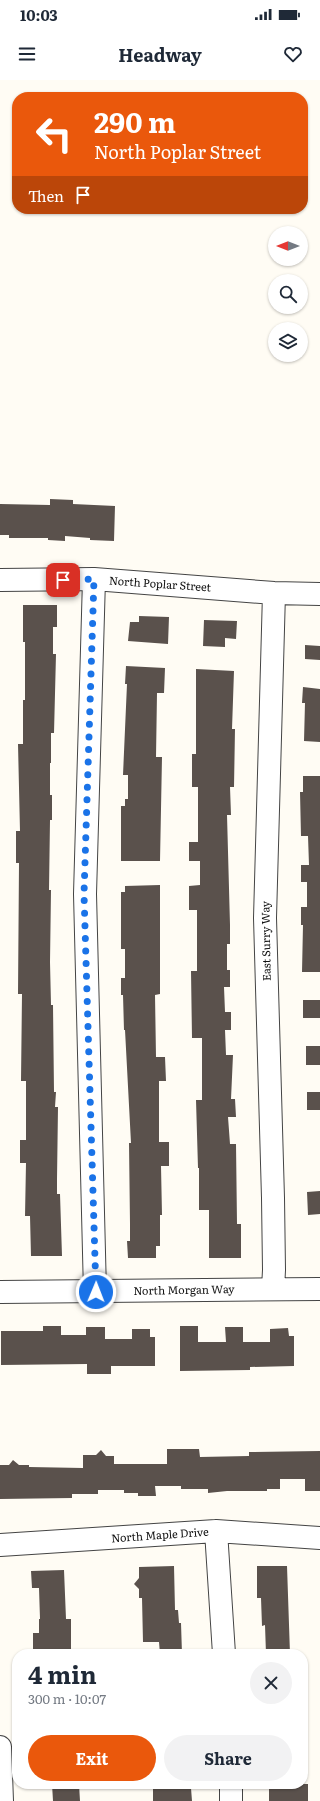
<!DOCTYPE html>
<meta charset="utf-8">
<style>
:root{--surface:#fff;--page:#f2f2f3;--text:#1f2937;--muted:#747a83;--accent:#ea580c}
body{margin:0;font-family:Literata,serif;background:var(--page);color:var(--text);height:100vh;display:flex;flex-direction:column;font-size:15px;white-space:nowrap}
*{box-sizing:border-box;margin:0}
p{font-size:13px;color:var(--muted)}
.icon{flex:none;width:22px;height:22px;fill:none;stroke:currentColor;stroke-width:2;stroke-linecap:round;stroke-linejoin:round}
.map{position:relative;flex:1;overflow:hidden}
.details{position:absolute;left:12px;top:1569px;width:296px;height:140px;display:flex;flex-direction:column;background:var(--surface);border-radius:16px;box-shadow:0 1px 3px #0004}
.details>*{flex:none}
.guide{position:absolute;left:12px;top:12px;width:296px;height:122px;border-radius:16px;box-shadow:0 1px 3px #0004;background:#ea580c;color:#fff;overflow:hidden}
.needle{width:26px;rotate:270deg}
.fabs{position:absolute;left:268px;top:146px;display:grid;gap:8px}
.fabs a{display:grid;place-items:center;width:40px;height:40px;border-radius:50%;background:var(--surface);box-shadow:0 1px 3px #0004;font-size:20px}
.pin{position:absolute;display:grid;place-items:center;width:34px;height:34px;color:#fff;margin:-17px;border-radius:8px;box-shadow:0 2px 6px #0006}
.me{position:absolute;width:44px;margin:-22px;rotate:1deg;stroke-linejoin:round;filter:drop-shadow(0 0 3px #0008)}
.turn{display:flex;align-items:center;gap:14px;height:84px;padding:0 16px;font-size:18px}
.turn .icon{width:52px;height:52px;stroke-width:2.5}
.turn b{display:block;font-size:28px;line-height:34px}
.then{display:flex;align-items:center;height:38px;padding:0 16px;background:#0003;gap:8px;font-size:15px}
.round{display:grid;place-items:center;flex:none;width:42px;height:42px;border-radius:21px;background:var(--page)}
.headline{display:flex;align-items:center;justify-content:space-between;height:68px;padding:0 16px}
h1{font-size:24px;font-weight:700;line-height:30px}
.action{display:flex;gap:8px;margin-top:auto;padding:8px 16px}
.action a{flex:1;height:46px;border-radius:24px;background:var(--accent);color:#fff;font-size:16px;font-weight:700;line-height:46px;text-align:center}
.action a+a{background:var(--page);color:var(--text)}
.status{display:flex;justify-content:space-between;align-items:center;height:28px;padding:0 20px;background:var(--surface);direction:ltr}
.status svg{height:11px;fill:currentColor}
header{display:flex;justify-content:space-between;align-items:center;height:52px;padding:0 16px;background:var(--surface);font-size:18px;font-weight:700}
.map>svg:first-child{display:block}
.building{fill:#5a514c}
.lines{fill:none;stroke-linecap:round;stroke-linejoin:round}
.minor-casing{stroke:#444;stroke-width:24}
.minor{stroke:#fff;stroke-width:22}
.route{stroke:#1a73e8;stroke-width:7;stroke-dasharray:0 12.6}
.labels{text-anchor:middle;stroke-width:4;stroke-linejoin:round;paint-order:stroke}
.street-label{font-size:11px;fill:#111;stroke:#fff}
</style>
<div class="status"><b>10:03</b><svg viewBox="0 0 49 12"><path d="M0 12V9h3v3zM5 12V6h3v6zM10 12V3h3v9zM15 12V0h3v12zM26 1h20v11H26zM47 4h2v5h-2z"/></svg></div>
<header><svg class="icon" aria-label="menu" viewBox="0 0 24 24"><path d="M4 6h16M4 12h16M4 18h16"/></svg>Headway<svg class="icon" aria-label="heart" viewBox="0 0 24 24"><path d="M12 20l-8-8c-3-5 5-10 8-4 3-6 11-1 8 4z"/></svg></header>
<div class="map">
<svg width="320" height="1721" viewBox="0 0 320 1721">
<rect width="100%" height="100%" fill="#fffcf4"/>
<path class="building" d="M50 419 73 420V424L115 426 114 461 90 460V458L65 456V461L48 460V458H9V455H0V424L50 425Z
M23 525H57V547H53V574H56L54 653H51V683H50V715H52V740H50L49 810H51L50 882 51 925H53L54 1012H56L55 1027H58L57 1099V1114H60L62 1176H31L30 1136H25L26 1083H20V1060H26V1001H21L22 914H18L19 783H16V751H20L18 664H23V620H25V562H23Z
M139 536 169 537 168 564 128 561 130 542H139Z
M204 540 237 541 236 559 225 558V567L203 566Z
M305 565 320 566V580L305 579Z
M126 586 165 588 164 613H157L156 677H162L160 781H121V726H125V719H128V695H123L127 604H125Z
M196 589 234 591 232 649H235L234 707H230L231 735H227L230 845V864H227V890H230V907H224L225 932H231V950H225L226 975H233L231 1019H235L236 1037H228L230 1064H236L237 1144H241V1178H209V1130H199V1088H198L196 1020H202V958H192L191 891H197V830H189V806L200 805V781H189V762H198V707H192V674H196Z
M303 607 320 609V662L304 661 305 623H302Z
M303 696H320V892H302L303 845H301V827H307V802H301V785H309L308 756H301L300 712H303Z
M160 805V914L155 915 156 977H165L166 1001H159V1062H169V1086H161L162 1135H160V1166H156V1178H128L127 1161H130V1144L129 1063H131L125 950H124L123 915H121V898H125V869H121V812H125V806Z
M303 920H320V938H303Z
M306 966H320V985H306Z
M307 1012H320V1030H307Z
M320 1111V1134L308 1135 307 1112Z
M43 1246H61V1255H86V1247H105V1259H132V1249H150V1257H155V1286H111V1294H87V1284L1 1285V1251H43Z
M180 1246H198V1262H226L225 1247H243V1262H270V1249L288 1248 289 1256H294V1286L250 1287V1290L180 1291Z
M167 1369H199L200 1377 249 1376V1372L320 1371V1411H305V1399H280V1409H267V1411H227L208 1413V1409H181V1406H155L156 1416H138V1413H124V1410H98V1414H72V1418L0 1419V1385H9L13 1380 19 1385H29V1387L83 1388V1375H96L101 1370 106 1376H114V1384H167Z
M174 1486 175 1530H178L179 1543H181L182 1574H160L159 1562H143L142 1518H139V1509L134 1504 139 1498V1487Z
M257 1486H287L290 1574H266L265 1545 262 1546 261 1518H257Z
M64 1490 66 1539H71V1571L33 1572V1553H39V1539H40L39 1508H32L31 1491Z
M52 1704H79L80 1721H53Z
M153 1704H186V1708H191L192 1721H153Z
M280 1704H308V1721H269V1706H280Z"/>
<g class="lines">
<g class="minor-casing">
<path id="minor" d="M94 499 85 814 95 1212
M0 500 94 499 274 513 320 514
M273 1209 274 1190 273 1118 265 838 274 513
M0 1212 320 1209
M216 1451 224 1574
M0 1465 216 1451 320 1458
M0 1667 2 1721
M231 1704V1721"/>
</g>
<use href="#minor" class="minor"/>
</g>
<g class="lines">
<path class="route" d="M63 500 94 499 84 814 96 1212"/>
</g>
<g class="labels">
<g class="street-label">
<text transform="translate(160 504) rotate(4)" y="4">North Poplar Street</text>
<text transform="translate(266 861) rotate(-91)" y="4">East Surry Way</text>
<text transform="translate(184 1210) rotate(-1)" y="4">North Morgan Way</text>
<text transform="translate(160 1455) rotate(-4)" y="4">North Maple Drive</text>
</g>
</g>
</svg>
<div class="fabs">
<a><svg class="needle" viewBox="-14 -14 28 28"><path d="M0-13l5 13h-10z" fill="#e53935"/><path d="M0 13l5-13h-10z" fill="#747a83"/></svg></a>
<a><svg class="icon" aria-label="search" viewBox="0 0 24 24"><circle cx="10" cy="10" r="6"/><path d="M15 15l6 6"/></svg></a>
<a><svg class="icon" aria-label="layers" viewBox="0 0 24 24"><path d="M12 4l9 5-9 5-9-5zM3 14l9 5 9-5"/></svg></a>
</div>
<div class="pin" style="left:63px;top:500px;background:#d93025"><svg class="icon" aria-label="arrive" viewBox="0 0 24 24"><path d="M6 21V4h12l-3 4 3 4H6"/></svg></div>
<svg class="me" style="left:96px;top:1212px" viewBox="-20 -20 40 40"><circle r="17" fill="#1a73e8" stroke="#fff" stroke-width="3"/><path d="M0-11L8 9 0 5-8 9z" fill="#fff"/></svg>
<div class="guide">
<div class="turn"><svg class="icon" aria-label="left" viewBox="0 0 24 24"><path d="M17 20v-9H6M10 6l-5 5 5 5"/></svg><div><b>290 m</b>North Poplar Street</div></div>
<div class="then">Then<svg class="icon" aria-label="arrive" viewBox="0 0 24 24"><path d="M6 21V4h12l-3 4 3 4H6"/></svg></div>
</div>
<section class="details">
<div class="headline"><div><h1>4 min</h1><p>300 m · 10:07</p></div><a class="round"><svg class="icon" aria-label="close" viewBox="0 0 24 24"><path d="M6 6l12 12M18 6L6 18"/></svg></a></div>
<div class="action"><a>Exit</a><a>Share</a></div>
</section>
</div>
